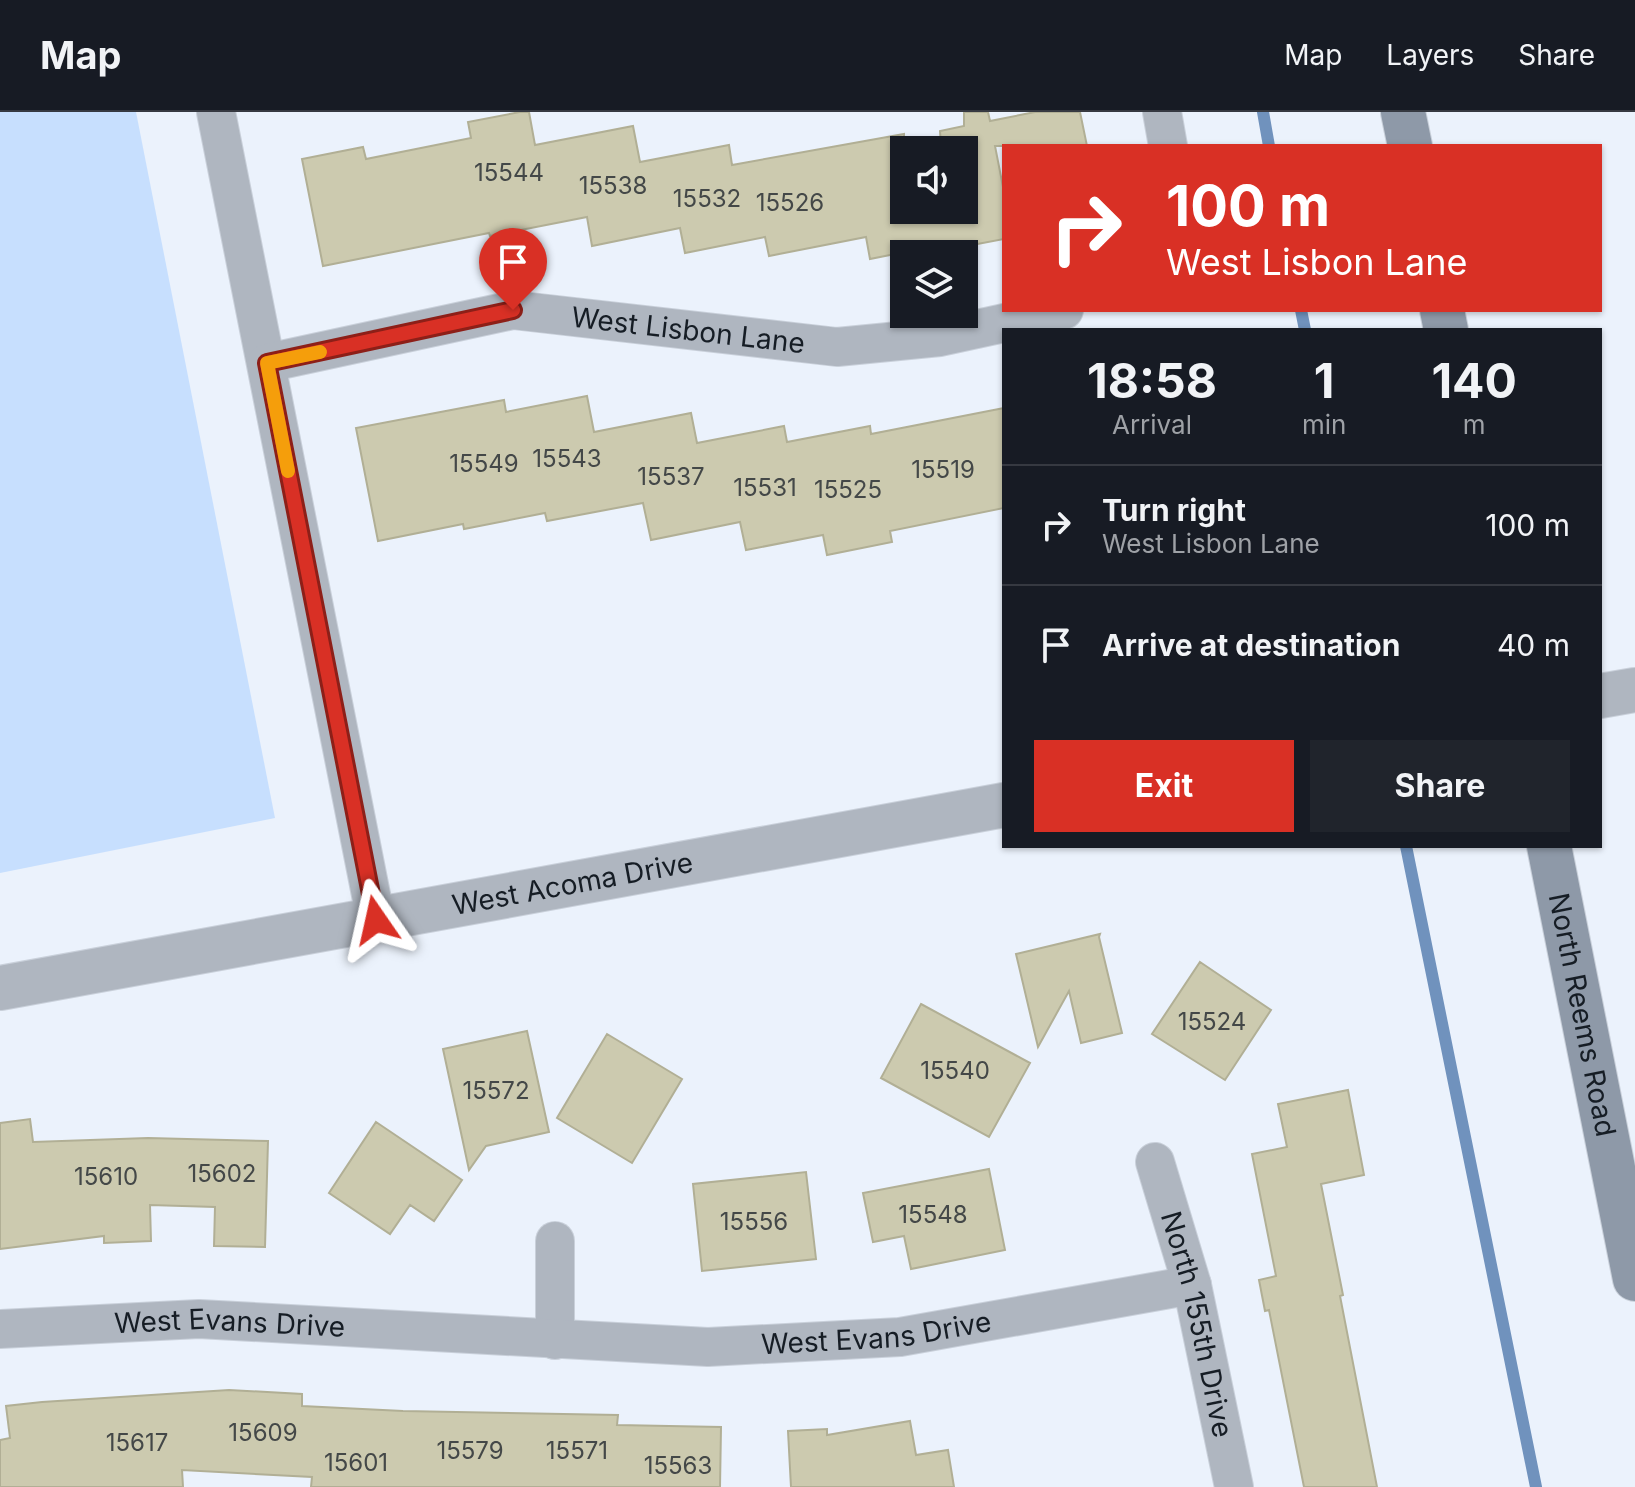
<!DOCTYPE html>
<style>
:root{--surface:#171b24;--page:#20242c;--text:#f1f3f6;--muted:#9ea1a6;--line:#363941;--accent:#d93025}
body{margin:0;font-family:Inter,sans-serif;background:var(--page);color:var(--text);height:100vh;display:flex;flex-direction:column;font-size:30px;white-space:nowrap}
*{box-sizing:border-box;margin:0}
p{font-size:26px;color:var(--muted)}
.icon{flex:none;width:44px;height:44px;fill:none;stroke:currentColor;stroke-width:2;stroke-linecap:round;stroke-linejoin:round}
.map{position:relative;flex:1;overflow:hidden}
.side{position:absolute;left:1002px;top:216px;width:600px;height:520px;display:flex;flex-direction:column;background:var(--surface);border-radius:0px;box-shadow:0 2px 6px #0004}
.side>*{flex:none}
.hud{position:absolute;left:1002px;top:32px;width:600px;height:168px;border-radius:0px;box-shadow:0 2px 6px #0004;background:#d93025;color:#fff;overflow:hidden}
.buttons{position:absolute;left:890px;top:24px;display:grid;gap:16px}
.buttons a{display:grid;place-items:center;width:88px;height:88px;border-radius:0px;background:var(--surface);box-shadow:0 2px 6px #0004;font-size:40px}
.pin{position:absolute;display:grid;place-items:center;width:68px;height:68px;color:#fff;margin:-82px -34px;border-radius:50% 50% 50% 0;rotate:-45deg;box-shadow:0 0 8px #0007}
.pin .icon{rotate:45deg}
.me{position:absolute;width:88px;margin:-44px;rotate:349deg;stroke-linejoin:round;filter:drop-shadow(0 0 6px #0008)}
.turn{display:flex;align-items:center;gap:28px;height:168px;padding:0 32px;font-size:36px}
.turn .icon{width:104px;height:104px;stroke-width:2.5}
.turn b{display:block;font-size:56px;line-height:68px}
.eta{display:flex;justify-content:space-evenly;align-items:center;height:136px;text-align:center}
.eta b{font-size:48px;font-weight:700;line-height:56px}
.action{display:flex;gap:16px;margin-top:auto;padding:16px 32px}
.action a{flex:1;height:92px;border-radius:0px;background:var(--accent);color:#fff;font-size:32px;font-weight:700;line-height:92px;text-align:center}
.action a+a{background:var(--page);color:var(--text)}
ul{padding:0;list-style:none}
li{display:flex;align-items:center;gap:24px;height:120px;padding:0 32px;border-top:2px solid var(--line)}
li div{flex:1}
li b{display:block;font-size:30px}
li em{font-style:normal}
header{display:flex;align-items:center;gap:48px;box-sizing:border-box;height:112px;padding:0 40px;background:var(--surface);border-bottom:2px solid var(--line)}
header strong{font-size:38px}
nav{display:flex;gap:44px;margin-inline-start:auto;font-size:28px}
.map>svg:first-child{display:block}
.green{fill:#c7dffe}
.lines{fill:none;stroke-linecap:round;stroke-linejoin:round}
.stream{stroke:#7092bd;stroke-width:12}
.building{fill:#cccaaf;stroke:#b1af95;stroke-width:2}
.minor-casing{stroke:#c9d0da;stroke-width:40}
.tertiary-casing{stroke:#c9d0da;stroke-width:46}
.secondary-casing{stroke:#c9d0da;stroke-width:46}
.minor{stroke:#afb6c0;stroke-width:38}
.tertiary{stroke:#afb6c0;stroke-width:44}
.secondary{stroke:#8e99a8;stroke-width:44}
.route-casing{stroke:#8d1f18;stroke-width:20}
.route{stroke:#d93025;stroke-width:14}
.slow{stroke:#f59e0b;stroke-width:14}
.labels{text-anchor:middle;stroke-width:6;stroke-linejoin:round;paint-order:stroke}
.number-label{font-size:24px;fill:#444848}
.street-label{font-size:28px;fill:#161d25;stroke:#ebf2fc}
</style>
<header>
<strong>Map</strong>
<nav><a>Map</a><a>Layers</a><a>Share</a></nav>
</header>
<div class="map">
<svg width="1635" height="1375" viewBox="0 0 1635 1375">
<rect width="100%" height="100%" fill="#ebf2fc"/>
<path class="green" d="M0 0H136L275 706 0 761Z"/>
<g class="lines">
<path class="stream" d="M1263 0 1269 34
M1301 198 1305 218
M1406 734 1536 1375"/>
</g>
<path class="building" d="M520 0H529L535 33 633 14 640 50 729 33 732 53 904 22V98H964V34H941L940 19 964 14V0H988L990 9 1035 0H1080L1087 34H995L1004 80V127L951 137 950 131 870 147 866 125 769 144 765 125 685 141 680 116 592 134 587 105 490 124 489 121 323 154 302 47 363 35 366 47 471 26 468 10Z
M587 284 594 320 691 301 697 331 784 314 787 330 870 314 871 322 1004 296V396L890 419 892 430 827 443 823 423 746 438 740 410 651 428 643 391 547 409 545 401 464 417 463 412 378 429 356 316 504 288 506 300Z
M1100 822 1099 825 1122 921 1081 931 1069 879 1038 935 1016 842Z
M1200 850 1271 898 1225 968 1152 922Z
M921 892 1030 951 989 1025 881 966Z
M527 919 549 1020 486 1034 469 1058 443 937Z
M607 922 682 967 632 1051 557 1006Z
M1348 978 1364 1063 1321 1072 1343 1183 1340 1184 1377 1375H1304L1269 1198 1265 1199 1259 1168 1276 1164 1252 1042 1287 1035 1278 992Z
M30 1007 33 1030 148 1026 268 1029 265 1135 214 1134 215 1095 150 1093 151 1129 104 1131V1124L0 1137V1011Z
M376 1010 462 1068 434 1109 410 1093 390 1122 329 1081Z
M989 1057 1005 1138 911 1157 904 1124 873 1130 863 1081Z
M806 1060 816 1147 702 1159 693 1072Z
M229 1278 302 1282V1294L403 1299 618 1303 617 1313 721 1315 720 1375H311L312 1365 182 1358 183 1375H0V1328L10 1326 6 1294 42 1290Z
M910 1309 916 1343 948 1338 954 1375H791L788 1319 827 1317V1323Z"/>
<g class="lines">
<g class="minor-casing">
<g id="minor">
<path d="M216 0 376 808"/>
<path d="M1162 0 1168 34"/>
<path id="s1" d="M267 251 513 198 837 235 940 225 1064 198"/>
<path id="s2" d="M1155 1050 1192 1173 1234 1375"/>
<path d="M555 1129V1228"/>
<path id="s3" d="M0 1217 199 1207 708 1235 900 1225 1192 1173"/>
</g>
</g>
<g class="tertiary-casing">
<g id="tertiary">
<path d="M1600 584 1635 578"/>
<path id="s4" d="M0 876 1004 693"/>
</g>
</g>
<g class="secondary-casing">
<g id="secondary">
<path d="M1403 0 1410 34"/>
<path d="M1442 198 1446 218"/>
<path id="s5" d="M1549 734 1635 1167"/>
</g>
</g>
<use href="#minor" class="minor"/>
<use href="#tertiary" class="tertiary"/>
<use href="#secondary" class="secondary"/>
</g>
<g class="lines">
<g class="route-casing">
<path id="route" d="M376 808 267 251 513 198"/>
</g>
<use href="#route" class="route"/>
<path class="slow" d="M288 359 267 251 320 240"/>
</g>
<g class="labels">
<g class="number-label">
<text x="509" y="69">15544</text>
<text x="613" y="82">15538</text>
<text x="707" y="95">15532</text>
<text x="790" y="99">15526</text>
<text x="567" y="355">15543</text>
<text x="484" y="360">15549</text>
<text x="943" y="366">15519</text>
<text x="671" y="373">15537</text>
<text x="765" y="384">15531</text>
<text x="848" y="386">15525</text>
<text x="1212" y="918">15524</text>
<text x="955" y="967">15540</text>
<text x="496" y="987">15572</text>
<text x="222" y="1070">15602</text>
<text x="106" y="1073">15610</text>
<text x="933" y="1111">15548</text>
<text x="754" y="1118">15556</text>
<text x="263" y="1329">15609</text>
<text x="137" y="1339">15617</text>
<text x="470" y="1347">15579</text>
<text x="577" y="1347">15571</text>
<text x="356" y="1359">15601</text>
<text x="678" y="1362">15563</text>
</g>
<g class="street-label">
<text dy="10" stroke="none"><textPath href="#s1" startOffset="428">West Lisbon Lane</textPath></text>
<text dy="10" stroke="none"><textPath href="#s4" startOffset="582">West Acoma Drive</textPath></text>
<text dy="10" stroke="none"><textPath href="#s5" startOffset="172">North Reems Road</textPath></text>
<text dy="10" stroke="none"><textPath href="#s2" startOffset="168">North 155th Drive</textPath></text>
<text dy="10" stroke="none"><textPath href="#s3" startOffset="230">West Evans Drive</textPath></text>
<text dy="10" stroke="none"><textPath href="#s3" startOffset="878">West Evans Drive</textPath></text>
</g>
</g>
</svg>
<div class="buttons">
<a><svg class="icon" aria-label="sound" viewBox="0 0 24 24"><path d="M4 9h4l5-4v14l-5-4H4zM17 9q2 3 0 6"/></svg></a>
<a><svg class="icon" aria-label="layers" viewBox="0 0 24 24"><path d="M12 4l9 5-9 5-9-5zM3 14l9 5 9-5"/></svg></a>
</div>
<div class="pin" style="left:513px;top:198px;background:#d93025"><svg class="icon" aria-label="arrive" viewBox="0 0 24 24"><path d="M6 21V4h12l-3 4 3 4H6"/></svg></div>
<svg class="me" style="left:376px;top:808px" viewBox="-20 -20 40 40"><path d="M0-17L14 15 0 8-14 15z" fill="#d93025" stroke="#fff" stroke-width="4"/></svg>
<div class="hud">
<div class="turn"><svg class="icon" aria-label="right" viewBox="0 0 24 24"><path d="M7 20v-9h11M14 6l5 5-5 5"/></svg><div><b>100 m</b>West Lisbon Lane</div></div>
</div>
<section class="side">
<div class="eta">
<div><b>18:58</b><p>Arrival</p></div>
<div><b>1</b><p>min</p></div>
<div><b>140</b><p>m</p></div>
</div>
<ul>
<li><svg class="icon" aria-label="right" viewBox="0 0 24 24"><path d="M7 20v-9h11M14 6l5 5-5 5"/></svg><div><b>Turn right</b><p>West Lisbon Lane</p></div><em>100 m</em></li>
<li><svg class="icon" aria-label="arrive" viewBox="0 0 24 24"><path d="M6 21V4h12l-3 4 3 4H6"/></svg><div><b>Arrive at destination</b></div><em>40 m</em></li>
</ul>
<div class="action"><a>Exit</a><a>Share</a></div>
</section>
</div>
